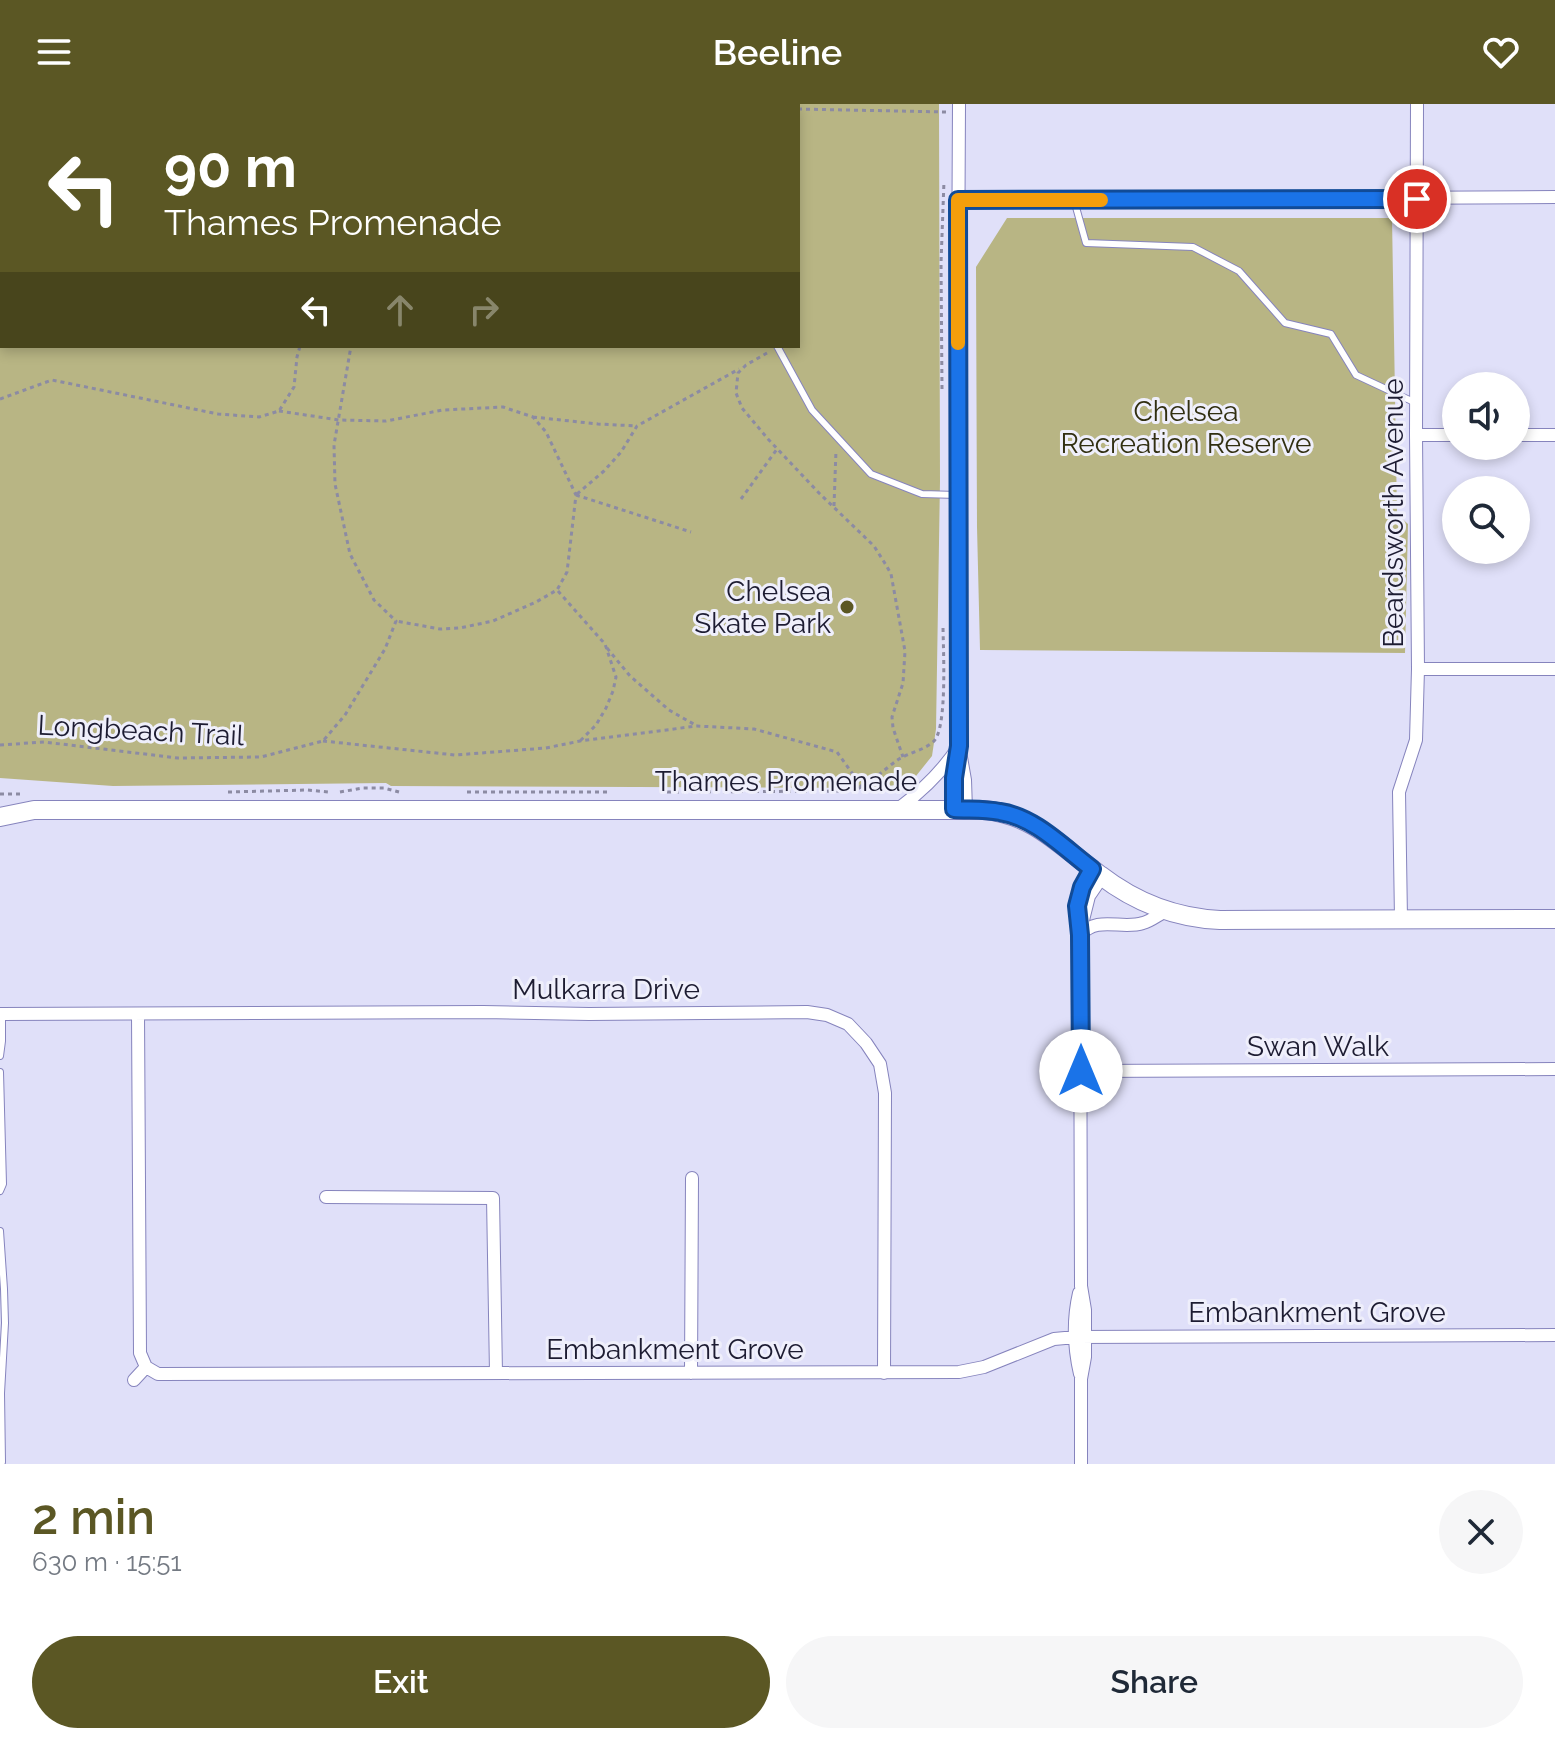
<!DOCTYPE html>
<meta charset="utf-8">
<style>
:root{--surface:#fff;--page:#f6f6f7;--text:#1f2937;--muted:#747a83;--accent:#5b5724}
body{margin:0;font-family:Raleway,sans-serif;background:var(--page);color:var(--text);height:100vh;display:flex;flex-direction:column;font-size:30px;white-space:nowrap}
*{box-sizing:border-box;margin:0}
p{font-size:26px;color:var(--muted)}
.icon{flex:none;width:44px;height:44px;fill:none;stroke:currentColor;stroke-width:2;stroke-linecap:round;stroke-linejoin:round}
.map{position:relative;height:1360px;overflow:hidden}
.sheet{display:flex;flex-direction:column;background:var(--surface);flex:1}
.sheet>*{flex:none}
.banner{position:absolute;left:0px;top:0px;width:800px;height:244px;box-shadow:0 4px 12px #0003;background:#5b5724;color:#fff;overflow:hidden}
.controls{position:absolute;left:1442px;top:268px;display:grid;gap:16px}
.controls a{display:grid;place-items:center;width:88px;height:88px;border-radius:50%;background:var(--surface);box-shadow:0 4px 12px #0003;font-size:40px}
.pin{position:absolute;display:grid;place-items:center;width:68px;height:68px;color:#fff;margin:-34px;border:4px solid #fff;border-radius:50%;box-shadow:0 2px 8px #0007}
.me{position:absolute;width:88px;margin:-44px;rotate:0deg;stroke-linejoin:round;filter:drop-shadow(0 0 6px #0008)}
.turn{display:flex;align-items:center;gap:28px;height:168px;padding:0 32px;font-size:36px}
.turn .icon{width:104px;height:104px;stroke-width:2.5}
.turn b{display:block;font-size:56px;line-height:68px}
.lanes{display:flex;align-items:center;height:76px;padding:0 32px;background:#0003;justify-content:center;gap:40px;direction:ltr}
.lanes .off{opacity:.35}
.round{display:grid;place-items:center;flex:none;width:84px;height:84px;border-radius:42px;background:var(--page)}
.headline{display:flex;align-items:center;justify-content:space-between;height:136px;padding:0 32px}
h1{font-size:48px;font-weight:600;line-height:60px;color:var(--accent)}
.action{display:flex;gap:16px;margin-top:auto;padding:16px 32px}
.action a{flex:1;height:92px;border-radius:48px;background:var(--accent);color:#fff;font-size:32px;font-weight:600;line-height:92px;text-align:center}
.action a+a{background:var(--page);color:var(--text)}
header{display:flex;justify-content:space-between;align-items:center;height:104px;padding:0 32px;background:var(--accent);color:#fff;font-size:36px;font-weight:600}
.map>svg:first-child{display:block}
.green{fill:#b8b584;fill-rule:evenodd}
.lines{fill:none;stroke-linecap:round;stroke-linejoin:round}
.lane-casing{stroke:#8684bd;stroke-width:8}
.street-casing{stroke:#8684bd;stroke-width:14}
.secondary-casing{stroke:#8684bd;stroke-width:20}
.path{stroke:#8c8ba3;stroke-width:3;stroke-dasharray:4 4;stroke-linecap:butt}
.lane{stroke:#fff;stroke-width:6}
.street{stroke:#fff;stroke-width:12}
.secondary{stroke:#fff;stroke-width:18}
.route-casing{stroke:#114b97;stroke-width:20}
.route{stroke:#1a73e8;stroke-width:14}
.slow{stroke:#f59e0b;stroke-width:14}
.poi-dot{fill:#5b5724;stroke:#efeffb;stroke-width:3}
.labels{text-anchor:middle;stroke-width:6;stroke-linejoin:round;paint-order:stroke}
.park-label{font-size:28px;fill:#312f11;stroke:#efeffb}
.street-label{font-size:28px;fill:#1d1c32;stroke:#efeffb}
.poi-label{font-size:28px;fill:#1d1c32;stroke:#efeffb;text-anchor:end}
</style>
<header><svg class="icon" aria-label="menu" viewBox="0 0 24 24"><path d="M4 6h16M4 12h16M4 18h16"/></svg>Beeline<svg class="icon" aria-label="heart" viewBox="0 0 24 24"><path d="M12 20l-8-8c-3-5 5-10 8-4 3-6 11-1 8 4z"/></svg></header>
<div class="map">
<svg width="1555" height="1360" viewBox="0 0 1555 1360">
<rect width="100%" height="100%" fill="#e0e0f9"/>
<path class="green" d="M0 0H939L940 377 936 625 932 652 916 672 895 681 877 684 391 682 386 679 113 682 0 674ZM2 2H798V242H2Z
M1007 114H1392L1397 410 1408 420 1405 549 980 546 977 423 976 163Z"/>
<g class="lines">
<g class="lane-casing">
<path id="lane" d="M1074 96 1086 139 1193 143 1239 167 1285 219 1331 230 1356 271 1416 299
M777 242 812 306 871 370 922 390 957 391
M0 952 2 937V910
M0 968 3 1080 0 1087
M0 1127 4 1185 5 1219 1 1289 2 1358H0"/>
</g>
<g class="street-casing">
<path id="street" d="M959 0 957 391 959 642 965 676 966 706
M958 96 1555 93
M1416 331H1456
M1516 331H1555
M1418 565H1555
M898 705C922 687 943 667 959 642
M954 705V674L958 649
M1401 815 1399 688 1416 636 1418 565 1416 331 1417 0
M1082 820 1089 792 1102 773
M1080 831C1098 811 1121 826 1143 819 1151 817 1159 810 1166 807
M0 910 483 908 589 910 807 908 827 911 848 920 866 939 880 960 885 989 884 1269
M138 910 140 1249 146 1263 158 1270 959 1268 984 1263 1054 1235 1076 1233 1555 1231
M1081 967 1555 965
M326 1093 493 1094 496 1269
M1079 1189C1073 1215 1074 1244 1080 1270
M691 1269 692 1074
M134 1276 146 1263
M1081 1360V1275L1085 1253V1206L1081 1182 1080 831C1076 803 1077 790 1092 765"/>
</g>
<g class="secondary-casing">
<path id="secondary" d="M0 713 34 706H983C1034 710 1061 743 1100 771 1135 798 1176 814 1220 816L1555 815"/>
</g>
<path class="path" d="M408 2 409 0
M459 2V0
M798 5 946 8
M767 249 746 261 738 269 736 289 742 304 768 335 819 389 874 442 886 461 891 470 905 547 903 579 892 613 893 624 903 653
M942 285 941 159 944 77
M0 295 52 276 218 310 259 313 279 307 294 283 297 253 300 242
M279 307 339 316 386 317 443 306 503 303 533 313 546 328 576 391 567 468 557 486 536 498 493 517 460 524 440 525 396 517
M533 313 598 320 637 322
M577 390 604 367 621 348 637 322 739 265
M576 391 691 428
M741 395 777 345
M834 402 836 346
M558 487 605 540 616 573 613 587 606 604 596 621 580 637
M607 544 630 572 669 606 697 622
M323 637 455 651 546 644 580 637 697 622 754 625 837 648 862 683
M0 641 44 638 178 654 261 653 323 637 345 611 385 545 396 517 374 496 350 450 335 380 334 341 351 242
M228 688 307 686 328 688
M340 688 363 684H384L399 688
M467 688H607
M667 688 852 687C870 681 884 665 899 655 909 649 924 646 933 638 948 626 943 543 943 521
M0 690H24"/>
<use href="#lane" class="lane"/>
<use href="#street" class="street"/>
<use href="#secondary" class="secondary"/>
</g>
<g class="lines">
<g class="route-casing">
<path id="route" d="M1081 967 1080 831 1077 802 1082 783 1092 765C1064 744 1035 713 1000 708 985 705 969 706 954 705V674L959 642 958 96 1417 95"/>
</g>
<use href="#route" class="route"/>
<path class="slow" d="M958 239V96H1101"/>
</g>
<circle class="poi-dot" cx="847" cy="503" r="8"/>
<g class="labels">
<g class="park-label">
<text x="1186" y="317">Chelsea<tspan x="1186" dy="32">Recreation Reserve</tspan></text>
</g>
<g class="street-label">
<text transform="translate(1393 409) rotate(-90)" y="10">Beardsworth Avenue</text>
<text transform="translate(141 626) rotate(3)" y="10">Longbeach Trail</text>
<text x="786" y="687">Thames Promenade</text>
<text x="606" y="895">Mulkarra Drive</text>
<text x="1318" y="952">Swan Walk</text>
<text x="1317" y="1218">Embankment Grove</text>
<text x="675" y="1255">Embankment Grove</text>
</g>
<g class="poi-label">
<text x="831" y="497">Chelsea<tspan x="831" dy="32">Skate Park</tspan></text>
</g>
</g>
</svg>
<div class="controls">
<a><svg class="icon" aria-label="sound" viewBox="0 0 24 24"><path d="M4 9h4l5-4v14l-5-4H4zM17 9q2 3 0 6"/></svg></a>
<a><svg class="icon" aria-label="search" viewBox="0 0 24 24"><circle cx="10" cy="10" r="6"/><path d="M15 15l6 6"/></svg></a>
</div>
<div class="pin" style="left:1417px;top:95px;background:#d93025"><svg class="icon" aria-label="arrive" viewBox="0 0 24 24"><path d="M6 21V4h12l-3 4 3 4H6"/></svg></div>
<svg class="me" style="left:1081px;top:967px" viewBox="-20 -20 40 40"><circle r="19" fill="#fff"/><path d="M0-13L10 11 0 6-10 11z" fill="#1a73e8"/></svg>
<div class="banner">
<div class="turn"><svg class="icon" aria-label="left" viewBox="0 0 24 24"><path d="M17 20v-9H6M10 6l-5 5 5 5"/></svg><div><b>90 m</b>Thames Promenade</div></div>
<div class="lanes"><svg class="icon" aria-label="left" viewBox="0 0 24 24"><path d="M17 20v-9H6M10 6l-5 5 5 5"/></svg><svg class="icon off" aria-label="ahead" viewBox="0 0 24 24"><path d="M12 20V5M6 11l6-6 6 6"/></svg><svg class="icon off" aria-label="right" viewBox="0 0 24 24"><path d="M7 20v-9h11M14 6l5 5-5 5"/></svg></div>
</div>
</div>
<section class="sheet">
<div class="headline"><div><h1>2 min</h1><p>630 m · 15:51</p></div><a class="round"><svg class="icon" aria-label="close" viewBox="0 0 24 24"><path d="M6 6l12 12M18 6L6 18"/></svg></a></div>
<div class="action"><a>Exit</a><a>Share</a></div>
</section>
